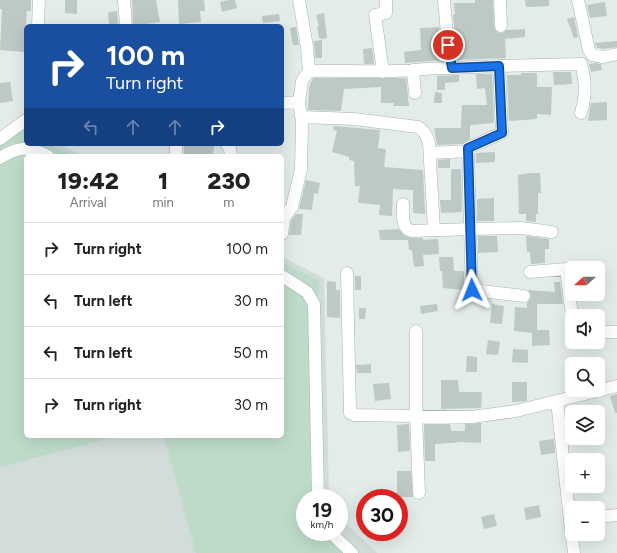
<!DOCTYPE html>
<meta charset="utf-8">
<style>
:root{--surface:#fff;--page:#f6f6f6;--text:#222;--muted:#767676;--line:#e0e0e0}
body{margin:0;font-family:Figtree,sans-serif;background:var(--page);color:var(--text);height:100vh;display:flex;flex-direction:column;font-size:15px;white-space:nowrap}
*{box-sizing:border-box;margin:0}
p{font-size:13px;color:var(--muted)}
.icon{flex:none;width:22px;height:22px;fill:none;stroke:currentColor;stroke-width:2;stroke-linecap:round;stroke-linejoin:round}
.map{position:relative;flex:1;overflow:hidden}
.side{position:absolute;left:24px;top:154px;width:260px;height:284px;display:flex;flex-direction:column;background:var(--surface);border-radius:6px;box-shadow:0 4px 16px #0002}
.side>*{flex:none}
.guide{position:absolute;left:24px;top:24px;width:260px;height:122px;border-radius:6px;box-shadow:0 4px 16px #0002;background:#1a4fa0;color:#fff;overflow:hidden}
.needle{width:26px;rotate:249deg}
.fabs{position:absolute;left:565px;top:261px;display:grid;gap:8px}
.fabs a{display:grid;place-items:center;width:40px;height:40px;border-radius:6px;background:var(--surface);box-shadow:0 4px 16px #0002;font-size:20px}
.speed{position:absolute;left:296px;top:489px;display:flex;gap:8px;font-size:20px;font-weight:700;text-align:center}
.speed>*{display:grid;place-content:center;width:52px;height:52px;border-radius:50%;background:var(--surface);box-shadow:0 4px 16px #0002;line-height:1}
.speed small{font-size:10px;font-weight:400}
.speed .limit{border:6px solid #d22;background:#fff;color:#111}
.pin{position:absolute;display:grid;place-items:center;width:34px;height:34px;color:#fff;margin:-17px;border:2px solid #fff;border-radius:50%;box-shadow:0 1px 4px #0007}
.me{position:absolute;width:44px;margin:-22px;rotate:358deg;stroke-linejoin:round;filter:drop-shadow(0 0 3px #0008)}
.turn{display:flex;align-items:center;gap:14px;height:84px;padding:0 16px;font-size:18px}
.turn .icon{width:52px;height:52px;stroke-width:2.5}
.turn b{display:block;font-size:28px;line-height:34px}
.lanes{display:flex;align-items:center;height:38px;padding:0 16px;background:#0003;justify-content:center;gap:20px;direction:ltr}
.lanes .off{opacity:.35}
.eta{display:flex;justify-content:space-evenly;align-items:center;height:68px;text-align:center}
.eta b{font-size:24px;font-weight:800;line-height:28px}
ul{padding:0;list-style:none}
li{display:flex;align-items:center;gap:12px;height:52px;padding:0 16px;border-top:1px solid var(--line)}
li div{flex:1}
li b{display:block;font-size:15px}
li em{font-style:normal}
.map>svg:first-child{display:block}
.built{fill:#d2dcd8}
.green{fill:#bedbc9}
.building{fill:#bcc9c5}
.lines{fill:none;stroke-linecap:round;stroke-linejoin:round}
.minor-casing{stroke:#a6b4b0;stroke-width:13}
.minor{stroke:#fff;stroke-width:12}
.route-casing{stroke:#114b97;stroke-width:10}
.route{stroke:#1a73e8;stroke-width:7}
</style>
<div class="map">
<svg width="617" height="553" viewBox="0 0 617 553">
<rect width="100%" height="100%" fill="#e3ece9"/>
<path class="built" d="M26 127V144H59L83 156H26V436H282V257L324 278 329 498H305V532H339V517L377 553H0V137Z"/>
<path class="green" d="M21 129 26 132V144H49L73 156H26V436H118L0 467V142Z
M282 262 320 281 310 364 313 498H305V532H326L346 553H196L164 436H282Z"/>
<path class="building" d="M0 0H31V11H27L24 52 0 50 2 9H0Z
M65 0H77V14L65 13Z
M132 0H156L160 22 133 26Z
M178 0H204L205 11H200L201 22 179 24Z
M229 0H235L237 8 222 12 220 2Z
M475 0H493L494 26 497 32 502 33 507 30 525 29V37L505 39 506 58 458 60 453 15 455 14 454 3H475Z
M525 0H549V6L526 7Z
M605 2 607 16 590 18 587 5Z
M117 11 118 26H109L108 12Z
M324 13 327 38 322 39 319 38 317 26H319L316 15Z
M279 14 280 21 263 23 262 16Z
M574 17 578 37 574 38 567 19Z
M296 27 299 45H293L290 28Z
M439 27 443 60 405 63 404 52 421 50 420 28Z
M322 40V58H315L314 41Z
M617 41V47L603 49 597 48 595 43Z
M372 48 374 64H364L363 49Z
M595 63 601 64 602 70 591 72 589 64Z
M553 72H571L572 84 554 85Z
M521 73H537V87H552L551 115 537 114V119L509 121 507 75H521Z
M476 74H492L494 121 493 123 470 125V139L462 144 437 145 434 128H461L462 105H487L485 88 477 89Z
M459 75V82L445 83V90H437V76Z
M313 78H406L409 106H393L394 103H381V87L344 89 341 111 308 110 309 87Z
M10 82 13 101 0 103V83Z
M435 92 442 93V103H434Z
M607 102V120L588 121 591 103Z
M334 126 380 130 378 148 386 149 384 167 423 170 425 214 413 213V190L393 189 392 216 379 215 380 205 358 203 360 186H355L354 161 349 160V157L332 152 337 131 333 130Z
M184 144 214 146 213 156H184Z
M495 152V162L476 163V153Z
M450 159V168H438V160Z
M451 169H461L462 212 441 213 440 200H451Z
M530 173H540L541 193H538V214H536V222L526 221V214H519L518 175Z
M306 180 320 183 318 194 314 193 312 210 299 209Z
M494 198V221H477V199Z
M296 214H303L301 235H289L291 221Z
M399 229 404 235 411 238H423V240L438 239 439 254 423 255 424 266 414 267 412 250H409L408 240H380L379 230Z
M478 236H497L498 252 478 253Z
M526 236 549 239V249H545V263L531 264 530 252H527Z
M439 257H453L454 271H464V290L443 288 442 271H440Z
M355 276H361V290H355Z
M327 281 336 282V290H340V318L327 317Z
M554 282H560L563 304H537V330H549L550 345 532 346V333L514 331 515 307 527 308V303L531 296 528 290 555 292Z
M437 304 438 311 421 314 420 306Z
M492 304 504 306 502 324 490 323Z
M359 308H366L365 319H359Z
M488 340 500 342 498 355 486 354Z
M513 349 528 350V363L512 362Z
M467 356 477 357V372H466Z
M371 364V373H357L356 365Z
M441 380H458L459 392H482L481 408 441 409Z
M512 382H527V401L512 402Z
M389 383 391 399 375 401 373 384Z
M617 394V413H615L610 396Z
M481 423V443L463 442 435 444V461H425L424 424H450L451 431H465V424Z
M409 424 410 451 398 452 397 425Z
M554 439 555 453 541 455 539 441Z
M397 471H411L413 497H397Z
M539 505 541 517 526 520 524 508Z
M494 514 497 526 484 529 481 517Z"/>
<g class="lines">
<g class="minor-casing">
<path id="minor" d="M124 0 126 26
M299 0 307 47 309 71C337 70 366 72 394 71 414 71 433 67 452 68
M444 0 448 45 452 68 499 66
M500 0 501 26
M578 0 589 50 592 55 603 57 617 54
M38 26 39 0
M413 70 415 93
M383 72 375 15 386 13V0
M282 103 299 102
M301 117 354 119 418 127C425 131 426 135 429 143L434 230
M0 139 26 120
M176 144V156
M227 144 230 149 231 156
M430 153 468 151
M0 158C19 146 28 146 48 156
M403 204C403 214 401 227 411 231L470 229 472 290 524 296
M552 232 521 228 470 229 468 148 502 133 499 66 581 64C586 82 586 95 581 113
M282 234 284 218 292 207 301 169 302 123 299 102 302 81 309 71
M530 272 566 269 572 316
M347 273 350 413 354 415 472 417 516 411 617 386
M282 276 307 292 314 304 318 498
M416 331V416L419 493
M598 332H617
M557 401 570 521H572
M598 517 617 515
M570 521 574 553
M330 532 352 553"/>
</g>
<use href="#minor" class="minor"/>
</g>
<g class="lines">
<g class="route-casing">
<path id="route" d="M448 45 452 68 499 66 502 133 468 148 472 290"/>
</g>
<use href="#route" class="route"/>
</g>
</svg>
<div class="fabs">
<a><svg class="needle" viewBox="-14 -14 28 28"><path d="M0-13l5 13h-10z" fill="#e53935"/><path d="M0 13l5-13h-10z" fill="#767676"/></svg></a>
<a><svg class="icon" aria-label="sound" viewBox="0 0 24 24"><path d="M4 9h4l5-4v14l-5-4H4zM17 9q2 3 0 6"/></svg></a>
<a><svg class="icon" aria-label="search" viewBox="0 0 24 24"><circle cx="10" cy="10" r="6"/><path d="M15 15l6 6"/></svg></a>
<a><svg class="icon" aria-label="layers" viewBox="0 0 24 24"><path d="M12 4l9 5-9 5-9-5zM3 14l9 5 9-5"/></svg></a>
<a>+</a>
<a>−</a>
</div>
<div class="speed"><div>19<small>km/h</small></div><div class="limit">30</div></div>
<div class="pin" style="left:448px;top:45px;background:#d93025"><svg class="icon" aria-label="arrive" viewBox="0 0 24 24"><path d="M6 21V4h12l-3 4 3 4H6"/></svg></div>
<svg class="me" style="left:472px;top:290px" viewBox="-20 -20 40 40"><path d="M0-17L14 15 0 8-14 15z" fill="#1a73e8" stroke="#fff" stroke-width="4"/></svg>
<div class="guide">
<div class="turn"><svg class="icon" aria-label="right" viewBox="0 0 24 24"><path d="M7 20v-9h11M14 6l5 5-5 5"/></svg><div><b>100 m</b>Turn right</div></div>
<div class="lanes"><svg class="icon off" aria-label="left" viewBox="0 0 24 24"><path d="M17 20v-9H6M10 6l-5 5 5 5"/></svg><svg class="icon off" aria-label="ahead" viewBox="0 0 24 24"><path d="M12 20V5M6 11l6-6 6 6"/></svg><svg class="icon off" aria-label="ahead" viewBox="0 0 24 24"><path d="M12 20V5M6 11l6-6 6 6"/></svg><svg class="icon" aria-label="right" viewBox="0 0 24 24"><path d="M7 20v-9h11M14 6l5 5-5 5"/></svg></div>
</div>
<section class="side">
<div class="eta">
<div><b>19:42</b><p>Arrival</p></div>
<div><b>1</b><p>min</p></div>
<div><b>230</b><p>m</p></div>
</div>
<ul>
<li><svg class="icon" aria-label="right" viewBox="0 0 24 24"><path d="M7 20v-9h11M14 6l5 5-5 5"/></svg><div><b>Turn right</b></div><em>100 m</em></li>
<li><svg class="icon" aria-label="left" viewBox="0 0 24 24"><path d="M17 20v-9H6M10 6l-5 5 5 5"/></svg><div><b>Turn left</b></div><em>30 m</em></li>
<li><svg class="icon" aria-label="left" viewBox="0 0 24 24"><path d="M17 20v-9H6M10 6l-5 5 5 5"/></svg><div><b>Turn left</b></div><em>50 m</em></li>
<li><svg class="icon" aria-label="right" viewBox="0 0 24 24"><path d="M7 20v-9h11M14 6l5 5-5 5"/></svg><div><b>Turn right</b></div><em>30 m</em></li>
</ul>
</section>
</div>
